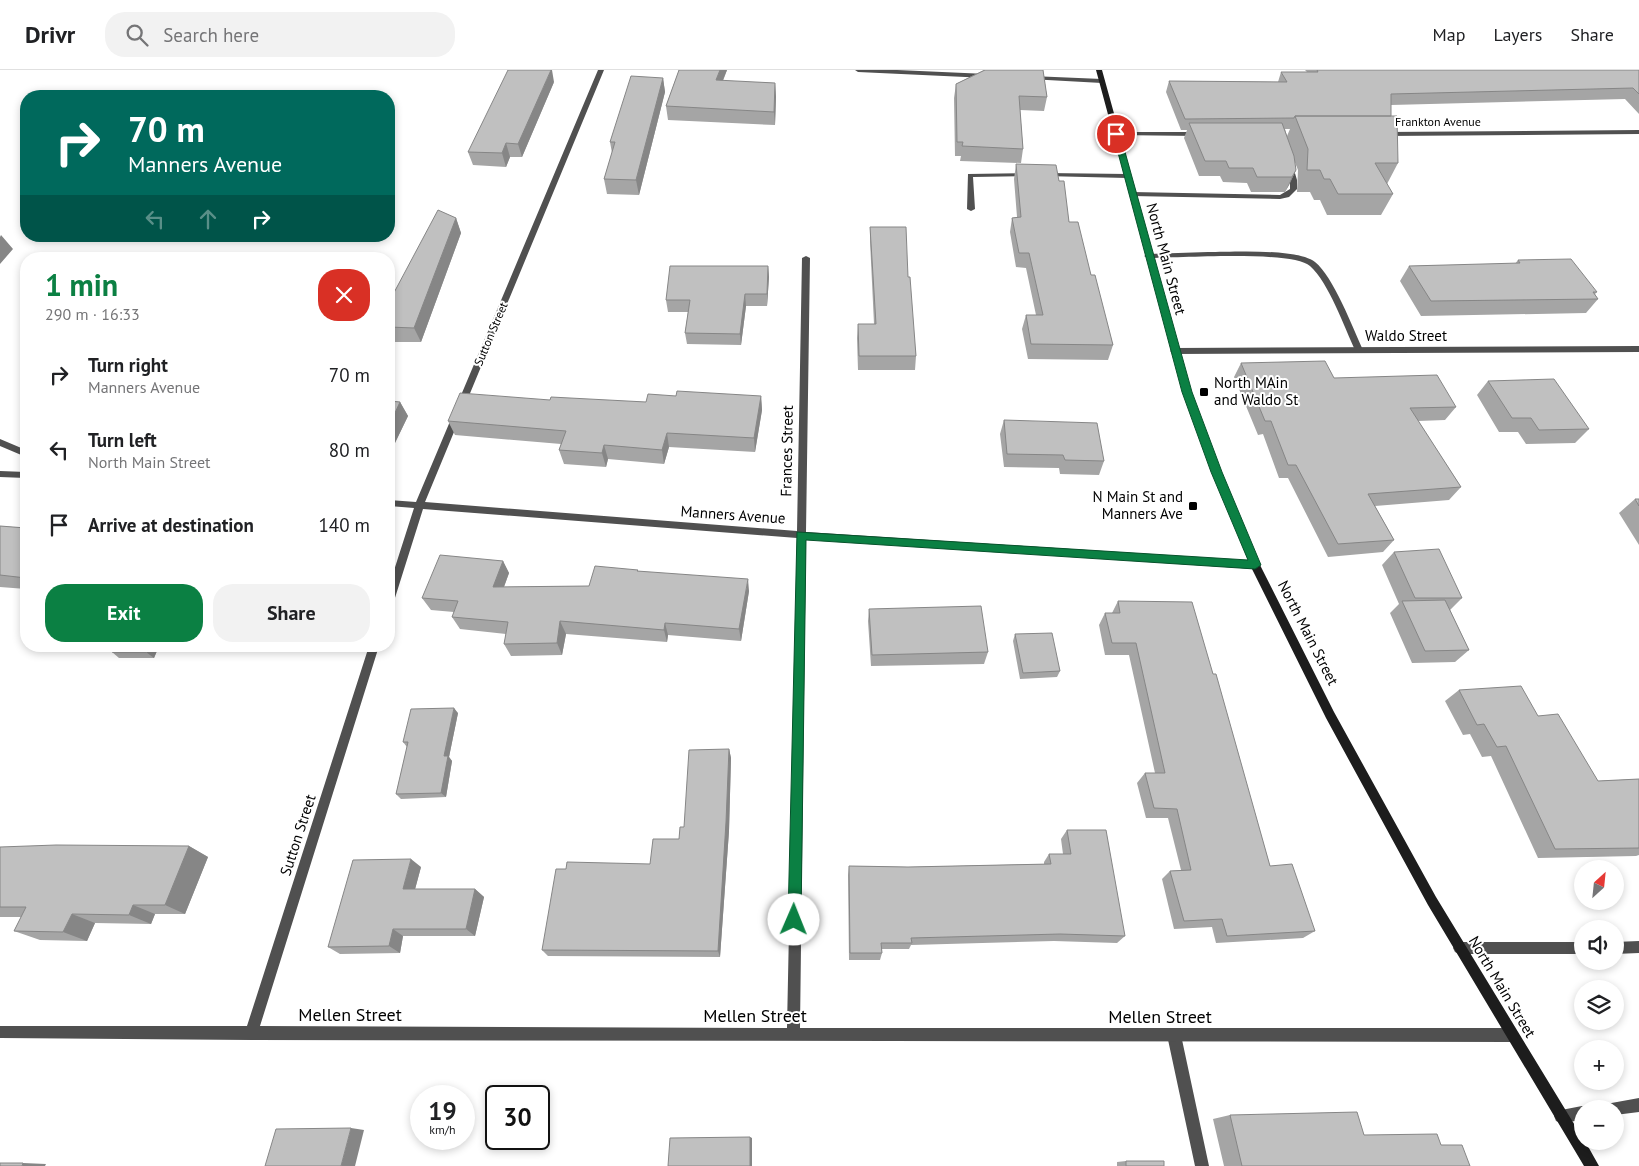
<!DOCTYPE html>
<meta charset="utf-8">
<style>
:root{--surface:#fff;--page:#f2f2f2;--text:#202124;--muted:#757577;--line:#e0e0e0;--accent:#0b8043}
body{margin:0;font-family:"PT Sans",sans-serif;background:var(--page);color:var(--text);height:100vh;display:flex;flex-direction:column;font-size:19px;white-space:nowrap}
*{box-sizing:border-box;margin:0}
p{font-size:16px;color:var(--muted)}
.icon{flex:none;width:28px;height:28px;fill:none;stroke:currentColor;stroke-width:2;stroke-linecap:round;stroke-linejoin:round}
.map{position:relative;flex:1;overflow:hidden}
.sheet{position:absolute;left:20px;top:182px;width:375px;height:400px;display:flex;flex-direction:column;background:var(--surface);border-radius:20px;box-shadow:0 2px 8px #0003}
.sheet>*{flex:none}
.guide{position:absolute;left:20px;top:20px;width:375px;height:152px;border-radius:20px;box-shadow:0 2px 8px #0003;background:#00695c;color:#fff;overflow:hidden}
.needle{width:32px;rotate:27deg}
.fabs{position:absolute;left:1574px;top:790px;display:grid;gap:10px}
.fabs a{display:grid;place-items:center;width:50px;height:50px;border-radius:50%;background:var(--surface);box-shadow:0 2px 8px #0003;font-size:25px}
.speed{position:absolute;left:410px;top:1015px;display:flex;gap:10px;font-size:25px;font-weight:700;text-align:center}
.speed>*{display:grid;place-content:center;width:65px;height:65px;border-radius:50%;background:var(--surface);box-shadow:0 2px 8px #0003;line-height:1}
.speed small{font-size:12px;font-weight:400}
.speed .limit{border:2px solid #111;border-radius:8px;background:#fff;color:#111}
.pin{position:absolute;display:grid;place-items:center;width:42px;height:42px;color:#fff;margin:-21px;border:2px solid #fff;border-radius:50%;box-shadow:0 1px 5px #0007}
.me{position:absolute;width:55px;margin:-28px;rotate:1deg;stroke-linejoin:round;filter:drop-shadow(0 0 4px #0008)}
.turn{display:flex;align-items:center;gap:18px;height:105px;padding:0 25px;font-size:22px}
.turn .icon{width:65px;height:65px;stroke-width:2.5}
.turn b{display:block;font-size:35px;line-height:42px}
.lanes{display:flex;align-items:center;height:48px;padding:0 25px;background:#0003;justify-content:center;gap:25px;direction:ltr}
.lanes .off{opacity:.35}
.round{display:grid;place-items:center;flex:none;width:52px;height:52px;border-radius:20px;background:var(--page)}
.headline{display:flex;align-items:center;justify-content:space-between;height:85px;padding:0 25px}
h1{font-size:30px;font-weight:800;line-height:38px;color:var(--accent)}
.primary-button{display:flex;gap:10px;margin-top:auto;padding:10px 25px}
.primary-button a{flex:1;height:58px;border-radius:20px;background:var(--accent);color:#fff;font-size:20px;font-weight:800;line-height:58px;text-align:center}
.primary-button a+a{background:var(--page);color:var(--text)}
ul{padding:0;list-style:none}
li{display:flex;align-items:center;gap:15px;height:75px;padding:0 25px}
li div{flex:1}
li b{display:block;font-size:19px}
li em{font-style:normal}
header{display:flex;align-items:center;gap:30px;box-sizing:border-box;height:70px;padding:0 25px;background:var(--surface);border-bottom:1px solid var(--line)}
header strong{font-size:24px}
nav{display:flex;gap:28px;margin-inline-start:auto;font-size:18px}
.search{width:350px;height:45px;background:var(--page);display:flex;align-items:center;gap:12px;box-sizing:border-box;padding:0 18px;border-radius:20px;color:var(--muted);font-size:19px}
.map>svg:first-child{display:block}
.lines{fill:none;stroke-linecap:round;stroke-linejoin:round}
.service{fill:#505050;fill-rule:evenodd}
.minor{fill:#505050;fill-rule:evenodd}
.secondary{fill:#1d1d1d;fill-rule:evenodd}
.wall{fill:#a5a5a5;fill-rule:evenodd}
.shaded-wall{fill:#868686}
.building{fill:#c0c0c0;stroke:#868686}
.route{fill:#0b8043;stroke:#07532c}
.poi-dot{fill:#000;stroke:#fff;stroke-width:2}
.labels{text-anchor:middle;stroke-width:4;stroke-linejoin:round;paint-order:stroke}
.far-street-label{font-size:12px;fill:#000;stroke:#fff}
.street-label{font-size:15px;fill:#000;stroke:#fff}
.poi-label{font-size:15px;fill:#000;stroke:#fff;text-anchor:start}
.near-street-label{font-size:18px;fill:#000;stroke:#fff}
</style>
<header>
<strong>Drivr</strong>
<div class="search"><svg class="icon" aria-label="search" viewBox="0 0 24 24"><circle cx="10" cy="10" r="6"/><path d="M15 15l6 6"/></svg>Search here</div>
<nav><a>Map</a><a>Layers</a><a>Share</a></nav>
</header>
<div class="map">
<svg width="1639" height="1096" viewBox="0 0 1639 1096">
<rect width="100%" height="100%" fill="#fff"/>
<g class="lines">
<path class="service" d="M1289 91 1292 93 1297 110V119L1289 127 1280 129 1132 126 1129 124 1132 122 1280 125 1290 119V110L1286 93Z
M1026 103 1028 104V106L973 107 975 139 971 141 967 139 968 104Z
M1046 103 1127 104 1130 106 1127 108 1044 106V104Z
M1208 182C1232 182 1297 178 1315 192 1333 206 1353 258 1363 280L1362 282H1356L1355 280C1344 257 1329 213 1310 196 1293 180 1177 188 1148 188L1144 186 1148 184Z
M1174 958 1179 960 1181 965 1209 1096H1195L1167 965 1169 960Z
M1639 1028V1042L1615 1045V1039H1604L1606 1034Z
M1582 1036 1587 1039H1582V1050L1561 1053 1556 1051 1554 1046 1556 1041Z"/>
<path class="minor" d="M598 0H604L425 432 797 461 802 188 806 186 810 188 806 462 1255 491 1258 492 1260 495 1258 498 1255 499 806 469 800 958H1511L1516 960 1518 965 1516 970 1511 972 251 970 0 968V956H247L369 576H379L260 956 787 958 797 468 423 439 394 531 392 534 389 535V516L414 438 389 436V430L416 432Z
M855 0H897L987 4 990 6 987 8 858 2Z
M1031 6 1102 9 1105 11 1102 13 1029 9V7Z
M1639 60V64L1385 66 1382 64 1385 62Z
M1116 62H1198L1201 64 1198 66 1114 65 1113 64Z
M1639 276V282L1174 284 1170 281 1174 278Z
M0 369 26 380V387L0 376Z
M0 401 26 402V408L0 407Z
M1639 871V883L1615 884V872Z
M1459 872H1582V884H1459L1455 882 1453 878 1455 874Z"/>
<path class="secondary" d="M1096 0H1102L1191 322 1221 402 1260 495 1334 642 1436 827 1582 1067V1071H1585L1599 1096H1584L1428 835 1326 648 1250 495 1213 402 1183 322Z"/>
</g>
<path class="wall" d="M679 0H727L723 11 775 13 776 27 775 55 668 50 666 36Z
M984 0H1043L1047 27 1044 41 1020 40 1023 79 1021 93 960 91 961 86H955L954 28 956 14Z
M1305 0H1639V44L1625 29 1391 35V46L1398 93 1387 114 1393 124 1381 145H1327L1320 130H1314L1310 122H1297L1298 100 1294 90 1296 100 1289 115 1285 122H1251L1247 113 1223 112 1220 106H1199L1184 68 1187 60H1181L1166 22 1169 11 1278 12 1281 2H1307ZM1285 59H1290L1287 66Z
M663 8 665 22 639 125 607 124 604 109 612 83 610 72Z
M554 12 522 87H510L506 97 473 95 468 82Z
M1016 94 1059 111 1069 152 1091 205 1113 275 1108 290 1028 289 1022 259 1026 245H1036L1026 198 1016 197 1010 162 1012 148 1017 147 1014 109Z
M456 148 461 163 421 272H389V232Z
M870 157 908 207 916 286 915 300H858L857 268 858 254H874L870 171Z
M1518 190 1597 222 1595 224 1598 229 1586 243 1421 246 1400 211 1409 196 1515 194Z
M768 196 769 207 767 236H746L741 275 687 274 685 263 688 242H668L666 230Z
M1241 293 1334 308 1456 337 1445 350 1418 351 1461 417 1449 430 1375 436 1394 470 1383 482 1328 487 1288 408H1279L1263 364 1258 365 1234 307Z
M1488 311 1589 359 1575 373 1526 374 1518 362H1499L1477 325Z
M676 326H761L762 340 755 382 669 377 664 394 608 389 606 397 564 394 559 380 561 374 455 365 448 351 550 330 646 332Z
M389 331 400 332 408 346 394 375 389 374Z
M1004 350 1104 391 1099 405 1060 404 1059 398 1004 397 1000 364Z
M1635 429H1639V475L1619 443Z
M0 456 26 458V519L0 517Z
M1394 482 1462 528 1450 540 1469 580 1455 592 1412 593 1390 543 1399 534 1382 495Z
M503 491 509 503 504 517 589 516 638 501 749 521 741 571 668 565 667 572 566 564 562 585 511 586 504 574 506 564 460 559 452 547 454 542 431 540 422 528Z
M1118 531 1213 604 1270 796 1315 861 1303 868 1216 873 1212 857 1174 859 1162 809 1170 801 1181 800 1168 748H1146L1137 713 1145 703H1155L1129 585H1105L1099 555 1105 543H1112Z
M869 539 988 582 984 594 871 596 868 551Z
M1015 564 1060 601 1057 607 1020 609 1013 571Z
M114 576H159L154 588H119L112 582Z
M1459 620 1538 646 1598 711 1639 709V785L1636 786 1538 788 1491 686 1482 687 1470 664 1463 665 1445 631Z
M458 643 449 687 452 691 446 727 401 729 396 724 407 677 403 672Z
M729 679 731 688 729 761 720 887 548 886 542 880 650 794 679 769 684 757Z
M1067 760 1125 866 1117 873 1054 871 911 875 909 879H882V883L880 890H849L848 805 849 796 908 797 1044 794V792L1049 784H1063L1061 769Z
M189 776 208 787 185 844H155L151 854 95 853 87 871 40 870 14 861 21 847H0V777Z
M421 797 415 819H475L484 827 475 866H403L400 883 340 884 328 877Z
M1230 1045 1364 1065 1441 1075 1470 1096H1224L1213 1049Z
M1126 1091 1164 1096H1117V1092Z"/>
<path class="shaded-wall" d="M551 0H552L554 12 522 87 518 74Z
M720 0H727L717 24 716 10Z
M663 8 665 22 639 125 636 110Z
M775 13 776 27 775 55 774 42Z
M506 73 510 87 506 97 502 83Z
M1296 100 1289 115 1285 122 1292 107Z
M456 148 461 163 421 272 414 258Z
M1 165 13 179 0 194V167Z
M768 196 769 207 767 236V224Z
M745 224 746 236 741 275 740 264Z
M761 326 762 340 755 382 754 368Z
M400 332 408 346 394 375 389 365V356Z
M667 363 669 377 664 394 662 380Z
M604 375 608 389 606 397 602 383Z
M503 491 509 503 499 530 493 517Z
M748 509 749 521 741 571 739 559Z
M560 551 566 564 562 585 557 573Z
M665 553 668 565 667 572 664 560Z
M149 576H159L154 588 146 582Z
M454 638 458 643 449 687 452 691 446 727 441 723 444 686Z
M729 679 731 688 729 761 720 887 718 881Z
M189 776 208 787 185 844 165 835Z
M411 789 421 797 413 827 403 819Z
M475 819 484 827 475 866 466 859Z
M133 835 155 844 151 854 129 845Z
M72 844 95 853 87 871 63 862Z
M393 859 403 866 400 883 389 876Z
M351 1058 364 1060 355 1096H341Z
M750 1067 752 1068V1096H750Z
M23 1093 46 1094 45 1096H22Z"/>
<path class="building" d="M508 0H551L518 74 506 73 502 83 468 82Z
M679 0H720L716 10 775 13 774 42 666 36Z
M985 0H1043L1047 27 1019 26 1023 79 962 76 963 72H957L956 14Z
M1317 0H1639V24L1633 18 1391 24V46H1295L1294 48 1185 49 1169 11 1287 12 1281 2H1318Z
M631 6 663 8 636 110 604 109 615 72H610Z
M1295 46H1397L1398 93H1375L1393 124H1338L1330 109H1324L1320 100H1307L1308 79Z
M1189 53H1282L1294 86 1296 100 1292 107H1257L1253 98H1229L1226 91H1205Z
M1016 94 1056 95 1059 111H1064L1069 152H1078L1091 205H1095L1113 275 1031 274 1026 245H1043L1029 183H1019L1012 148 1021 147Z
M438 140 456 148 414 258 389 257V232Z
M870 157H906L908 207H910L916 286H859L858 254H876Z
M1571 189 1597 222H1593L1598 229 1431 231 1409 196 1520 193 1518 190Z
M670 196H768L767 224H745L740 264 685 263 690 230H666Z
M1325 291 1334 308 1437 305 1456 337 1410 338 1461 417 1368 424 1394 470 1338 474 1296 395H1288L1271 351H1265L1241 293Z
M1554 309 1589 359 1539 360 1531 348H1512L1488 311Z
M677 321 761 326 754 368 667 363 662 380 604 375 602 383 559 380 566 361 448 351 460 323 550 330 551 327 646 332 648 324 676 326Z
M389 331 400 332 389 356Z
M1004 350 1097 353 1104 391 1065 390 1063 385 1007 384Z
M1635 429H1639V436Z
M0 456 26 458V508L0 505Z
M1439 479 1462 528H1415L1394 482Z
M440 485 503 491 493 517 589 516 595 496 638 500 637 501 748 509 739 559 665 553 664 560 560 551 557 573 504 574 508 552 452 547 458 531 422 528Z
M1445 530 1469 580 1425 581 1402 531Z
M1118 531 1192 532 1213 604H1216L1270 796 1292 794 1315 861 1227 866 1222 849 1184 851 1170 801 1191 800 1177 739 1154 738 1145 703H1165L1136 573H1112L1105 543H1120Z
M981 536 988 582 872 585 869 539Z
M1052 563 1060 601 1023 603 1015 564Z
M114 576H149L146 582H112Z
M1521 616 1538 646 1558 644 1598 711 1639 709V778L1555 779 1506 676 1497 677 1484 654 1477 655 1459 620Z
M454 638 444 686H448L441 723 396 724 408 672H403L411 639Z
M729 679 726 752 718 881 542 880 556 799H566L567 792 650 794 653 769H679L680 757H684L689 680Z
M1067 760H1106L1125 866 1060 864 911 868 912 873H881L882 883H850L849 796 908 797 1051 794 1049 784H1071Z
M56 775 189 776 165 835H133L129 845 72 844 63 862 14 861 26 837H0V777Z
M411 789 403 819H475L466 859H393L389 876 328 877 353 790Z
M1357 1042 1364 1065 1437 1064 1441 1075H1462L1470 1096H1242L1230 1045Z
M351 1058 341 1096H265L276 1059Z
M750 1067V1096H668L670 1068Z
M1126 1091H1164V1096H1126Z
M0 1093H23L22 1096H0Z"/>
<path class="route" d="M1116 62 1120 64 1192 322 1222 402 1261 495 1255 499 806 470 801 850 799 855 794 857 790 855 788 850 797 462 1248 490 1211 402 1182 322 1113 64Z"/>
<g class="poi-dot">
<rect x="1199" y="317" width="10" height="10" rx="2.5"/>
<rect x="1188" y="431" width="10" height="10" rx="2.5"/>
</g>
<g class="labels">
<g class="far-street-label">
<text x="1438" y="56">Frankton Avenue</text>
<text transform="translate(491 264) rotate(-67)" y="4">Sutton Street</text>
</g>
<g class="street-label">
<text transform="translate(1166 189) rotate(75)" y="5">North Main Street</text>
<text x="1406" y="271">Waldo Street</text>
<text transform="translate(787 381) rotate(-89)" y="5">Frances Street</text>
<text transform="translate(733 445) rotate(4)" y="5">Manners Avenue</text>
<text transform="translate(1308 563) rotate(63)" y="5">North Main Street</text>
<text transform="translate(298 765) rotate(-72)" y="5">Sutton Street</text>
<text transform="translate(1502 917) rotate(59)" y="5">North Main Street</text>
</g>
<g class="poi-label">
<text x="1214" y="318">North MAin<tspan x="1214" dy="17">and Waldo St</tspan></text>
<text x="1183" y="432" text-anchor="end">N Main St and<tspan x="1183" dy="17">Manners Ave</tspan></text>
</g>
<g class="near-street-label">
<text x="350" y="951">Mellen Street</text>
<text x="755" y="952">Mellen Street</text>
<text x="1160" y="953">Mellen Street</text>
</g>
</g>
</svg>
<div class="fabs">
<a><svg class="needle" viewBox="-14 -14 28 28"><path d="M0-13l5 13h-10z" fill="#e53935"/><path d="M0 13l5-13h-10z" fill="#757577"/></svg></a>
<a><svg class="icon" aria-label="sound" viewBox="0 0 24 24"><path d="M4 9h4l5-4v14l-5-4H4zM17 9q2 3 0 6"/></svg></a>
<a><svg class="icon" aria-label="layers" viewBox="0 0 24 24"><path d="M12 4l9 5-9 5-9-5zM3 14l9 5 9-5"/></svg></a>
<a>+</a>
<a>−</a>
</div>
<div class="speed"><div>19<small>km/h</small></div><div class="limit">30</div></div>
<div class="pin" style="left:1116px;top:64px;background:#d93025"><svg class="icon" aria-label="arrive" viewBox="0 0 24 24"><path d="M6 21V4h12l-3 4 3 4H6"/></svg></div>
<svg class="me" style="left:794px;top:850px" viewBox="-20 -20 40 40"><circle r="19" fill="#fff"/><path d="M0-13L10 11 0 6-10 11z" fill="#0b8043"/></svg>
<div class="guide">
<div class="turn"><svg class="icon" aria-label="right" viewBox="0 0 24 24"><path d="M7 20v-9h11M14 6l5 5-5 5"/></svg><div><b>70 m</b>Manners Avenue</div></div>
<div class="lanes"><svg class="icon off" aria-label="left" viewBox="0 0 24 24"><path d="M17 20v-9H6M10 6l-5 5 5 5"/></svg><svg class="icon off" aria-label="ahead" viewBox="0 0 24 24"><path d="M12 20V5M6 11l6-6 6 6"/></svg><svg class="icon" aria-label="right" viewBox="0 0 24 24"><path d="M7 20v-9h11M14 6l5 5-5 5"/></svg></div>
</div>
<section class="sheet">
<div class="headline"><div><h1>1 min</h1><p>290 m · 16:33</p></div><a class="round" style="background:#d93025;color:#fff"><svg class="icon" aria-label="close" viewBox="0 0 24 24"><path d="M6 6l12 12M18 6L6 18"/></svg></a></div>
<ul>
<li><svg class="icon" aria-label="right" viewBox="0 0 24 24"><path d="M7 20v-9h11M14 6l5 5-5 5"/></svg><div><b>Turn right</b><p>Manners Avenue</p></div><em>70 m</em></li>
<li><svg class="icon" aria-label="left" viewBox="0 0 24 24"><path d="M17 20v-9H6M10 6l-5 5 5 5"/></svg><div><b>Turn left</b><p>North Main Street</p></div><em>80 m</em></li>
<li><svg class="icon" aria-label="arrive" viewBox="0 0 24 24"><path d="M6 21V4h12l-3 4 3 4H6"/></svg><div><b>Arrive at destination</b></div><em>140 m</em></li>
</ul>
<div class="primary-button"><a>Exit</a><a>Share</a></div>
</section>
</div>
